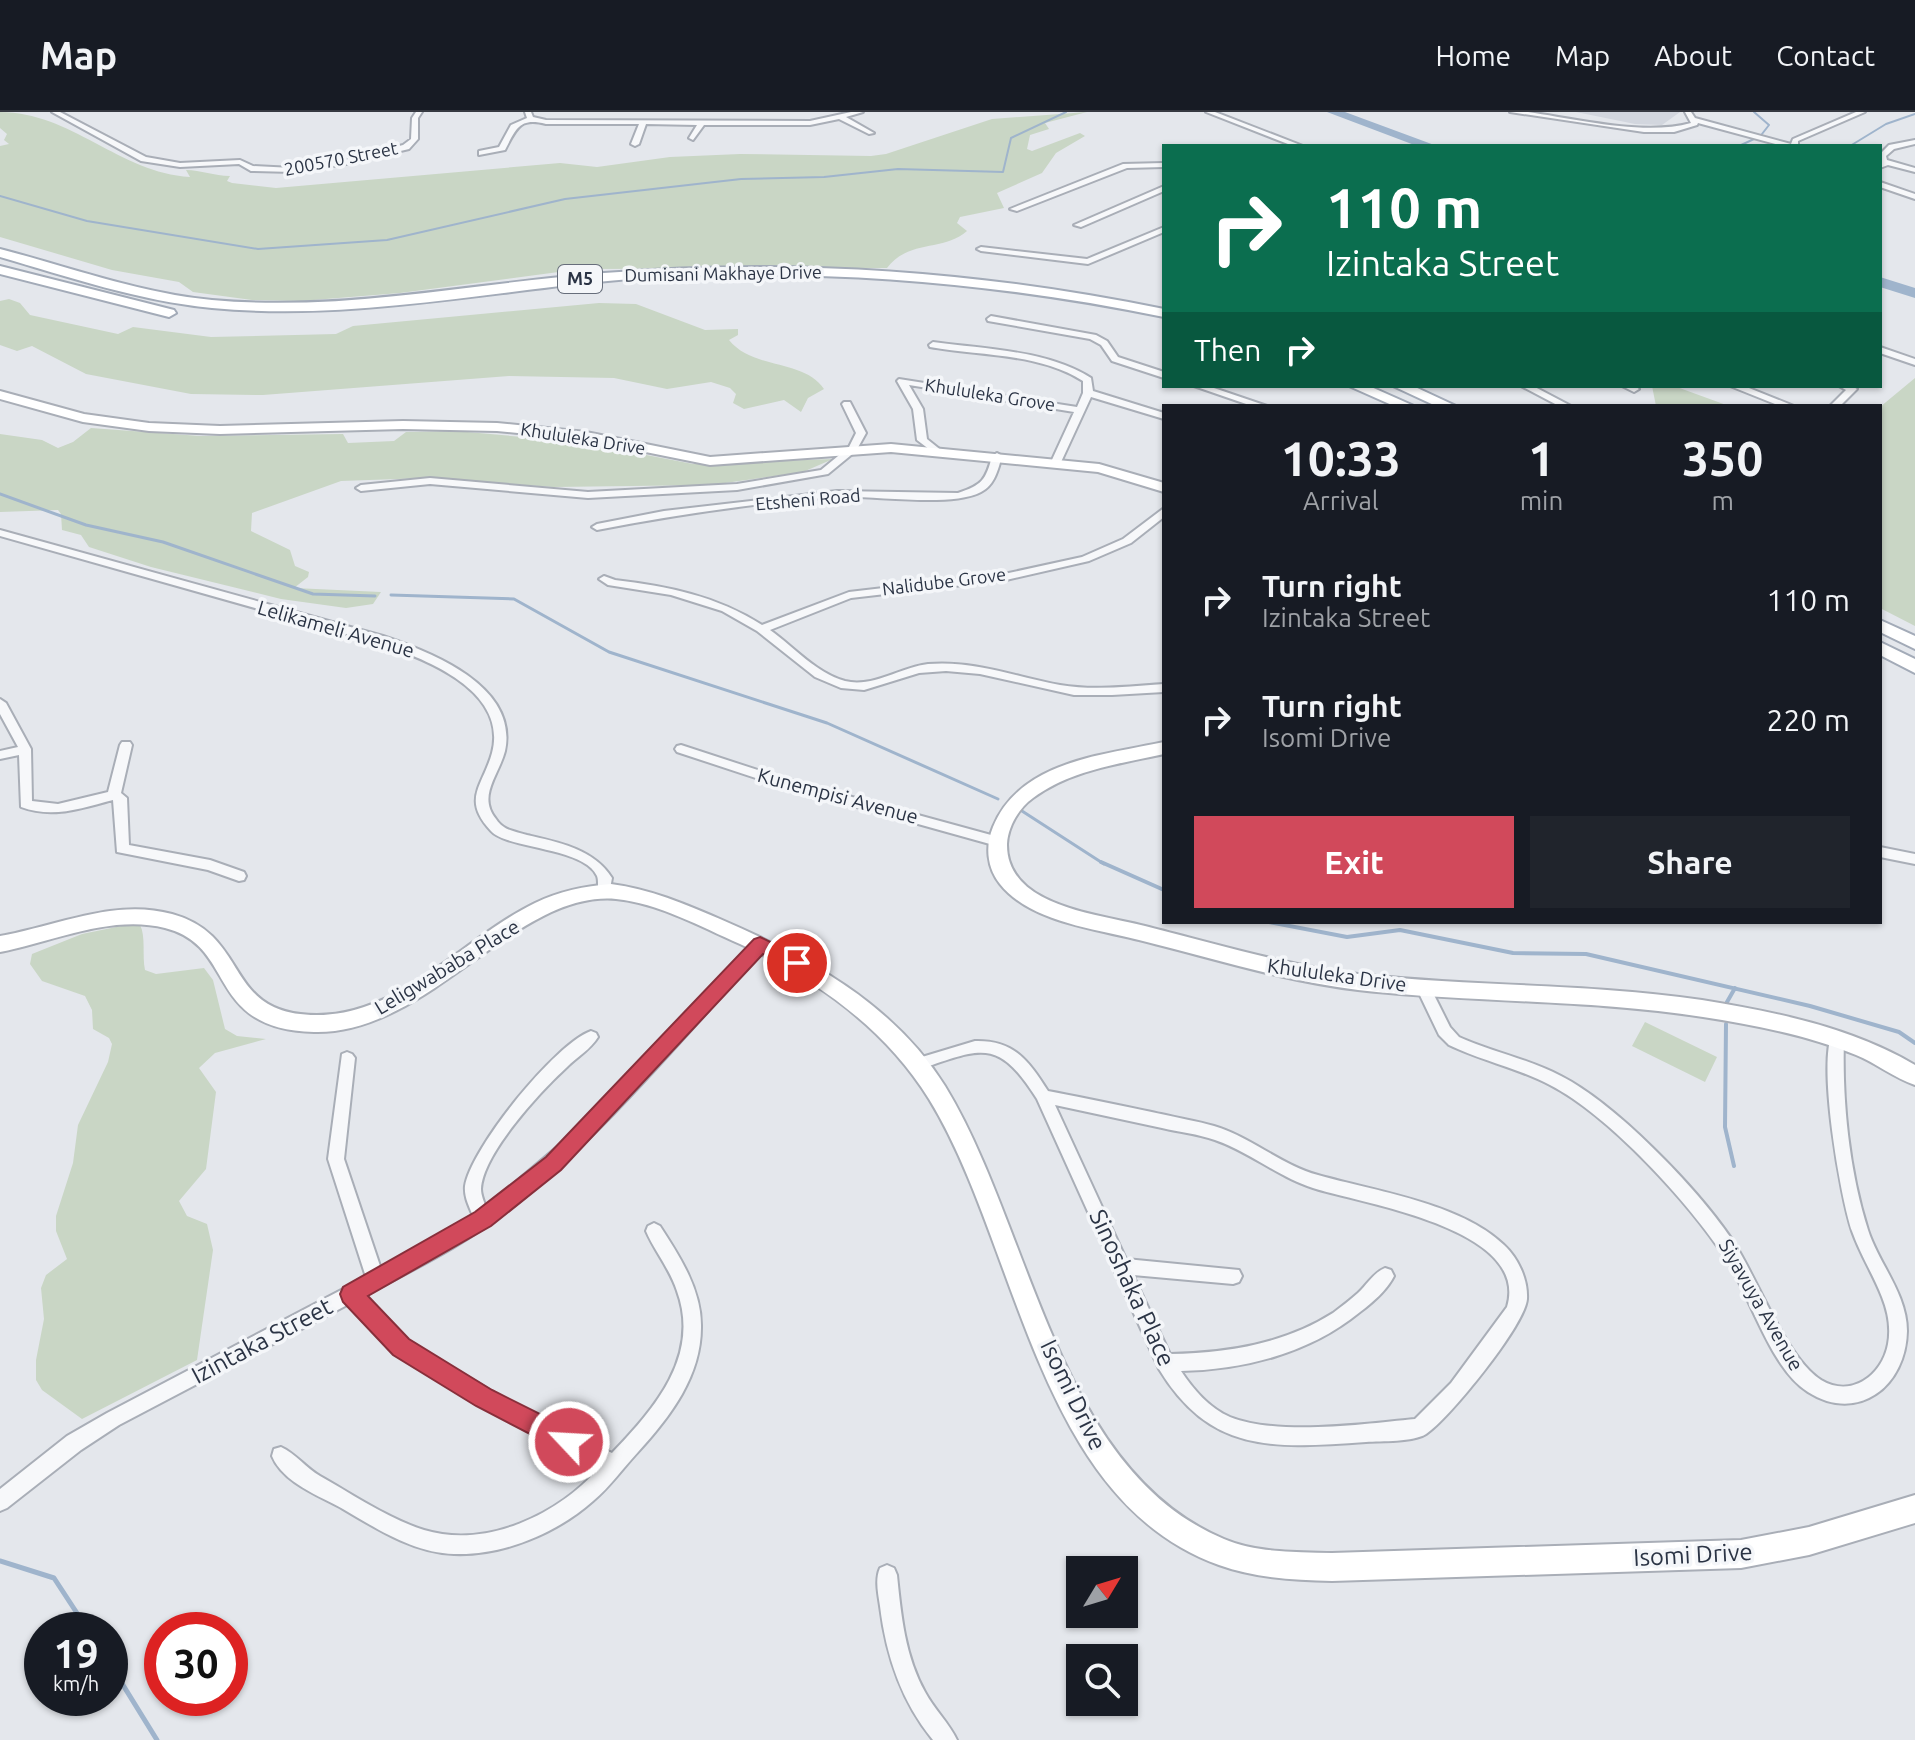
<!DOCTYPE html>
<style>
:root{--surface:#171b24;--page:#20242c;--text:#f1f3f6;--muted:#9ea1a6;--line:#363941;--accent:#d1495b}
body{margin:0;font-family:Ubuntu,sans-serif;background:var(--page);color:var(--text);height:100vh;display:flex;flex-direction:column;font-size:30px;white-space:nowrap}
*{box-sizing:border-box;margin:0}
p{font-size:26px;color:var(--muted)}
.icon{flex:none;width:44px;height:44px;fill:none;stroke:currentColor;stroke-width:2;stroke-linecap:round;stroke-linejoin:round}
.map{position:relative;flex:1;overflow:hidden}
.details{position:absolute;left:1162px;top:292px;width:720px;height:520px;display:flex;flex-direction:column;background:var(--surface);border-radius:0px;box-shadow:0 2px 6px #0004}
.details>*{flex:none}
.top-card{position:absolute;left:1162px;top:32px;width:720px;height:244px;border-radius:0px;box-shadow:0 2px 6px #0004;background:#0b6e4f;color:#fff;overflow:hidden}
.needle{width:52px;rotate:52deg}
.fabs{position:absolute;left:1066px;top:1444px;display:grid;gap:16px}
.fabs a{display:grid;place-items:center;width:72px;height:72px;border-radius:0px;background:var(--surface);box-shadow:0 2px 6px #0004;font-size:40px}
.speed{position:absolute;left:24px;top:1500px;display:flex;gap:16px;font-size:40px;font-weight:700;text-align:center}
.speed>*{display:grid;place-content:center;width:104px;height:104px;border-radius:50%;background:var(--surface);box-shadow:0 2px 6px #0004;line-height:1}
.speed small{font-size:20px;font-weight:400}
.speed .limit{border:12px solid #d22;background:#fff;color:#111}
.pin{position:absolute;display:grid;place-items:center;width:68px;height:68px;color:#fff;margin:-34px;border:4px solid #fff;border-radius:50%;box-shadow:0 2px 8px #0007}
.me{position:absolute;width:88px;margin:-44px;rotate:295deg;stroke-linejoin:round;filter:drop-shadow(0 0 6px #0008)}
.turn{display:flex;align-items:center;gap:28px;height:168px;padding:0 32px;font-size:36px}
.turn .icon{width:104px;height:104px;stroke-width:2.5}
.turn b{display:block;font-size:56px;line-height:68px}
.then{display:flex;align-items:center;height:76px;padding:0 32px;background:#0003;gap:16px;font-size:30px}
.eta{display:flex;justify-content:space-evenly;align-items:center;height:136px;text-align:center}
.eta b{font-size:48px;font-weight:600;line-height:56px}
.action{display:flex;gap:16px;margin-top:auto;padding:16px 32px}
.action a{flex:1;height:92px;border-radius:0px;background:var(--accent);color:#fff;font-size:32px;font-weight:600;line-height:92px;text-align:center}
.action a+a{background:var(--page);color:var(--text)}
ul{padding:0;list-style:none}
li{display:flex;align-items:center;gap:24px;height:120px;padding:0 32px}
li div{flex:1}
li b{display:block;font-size:30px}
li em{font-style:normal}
header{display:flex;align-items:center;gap:48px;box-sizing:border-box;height:112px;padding:0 40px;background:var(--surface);border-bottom:2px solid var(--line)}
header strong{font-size:38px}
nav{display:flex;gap:44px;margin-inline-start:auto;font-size:28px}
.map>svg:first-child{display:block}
.built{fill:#d2d6de}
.green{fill:#c9d6c5}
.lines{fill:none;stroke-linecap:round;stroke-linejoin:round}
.stream-far3{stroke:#9fb4cc;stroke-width:2}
.stream-far2{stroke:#9fb4cc;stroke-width:3}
.stream-far1{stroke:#9fb4cc;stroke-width:4}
.stream{stroke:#9fb4cc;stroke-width:5}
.river{fill:#9fb4cc;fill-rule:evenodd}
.street-casing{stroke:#a9aeb7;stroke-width:4}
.secondary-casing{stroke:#a9aeb7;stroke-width:4}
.primary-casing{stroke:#a3abb8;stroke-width:4}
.street{fill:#f7f8fa;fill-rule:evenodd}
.secondary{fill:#fff;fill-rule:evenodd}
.primary{fill:#fff;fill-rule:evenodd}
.route{fill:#d1495b;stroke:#882f3b;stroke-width:2}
.labels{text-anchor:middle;stroke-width:7;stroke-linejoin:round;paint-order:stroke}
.far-street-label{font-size:18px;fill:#2b3445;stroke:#f4f6f9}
.shield{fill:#f4f6f9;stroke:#676e7b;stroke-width:2}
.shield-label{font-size:18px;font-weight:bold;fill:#2b3445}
.street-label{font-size:20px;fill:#2b3445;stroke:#f4f6f9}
.near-street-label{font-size:24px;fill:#2b3445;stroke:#f4f6f9}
</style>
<header>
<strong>Map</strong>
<nav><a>Home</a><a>Map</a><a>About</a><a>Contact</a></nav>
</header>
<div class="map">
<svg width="1915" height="1628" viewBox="0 0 1915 1628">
<rect width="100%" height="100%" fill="#e4e7ec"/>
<path class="built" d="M1576 0H1680L1662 13 1635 12Z"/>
<path class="green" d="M0 0C71 0 120 61 190 65L186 58C201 58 214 64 230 64L227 69 232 71 276 76 560 51 597 55 670 45 740 42 871 44 886 42 992 7 1087 0 1045 11 1049 17 1030 23 1027 37 1032 39 1080 21 1085 24 1056 41 1042 61 997 81 1004 96 960 105 957 111 967 119C943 140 909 127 887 156L581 157 400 181 301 189 252 188 193 180 179 170 112 158 0 125V34L9 32 4 28 7 22 0 16Z
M9 187 20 191 30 203 118 222 133 215 211 225 336 222 353 214 599 191 636 192 705 218 738 217V223L729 228C753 258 804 247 824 277L808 286 801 300 784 288 744 297 733 291 736 282 730 276 711 270 667 277 614 266 509 264 263 283 191 282 86 262 32 234 17 239 0 233V189Z
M1915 266V514L1880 496V295Z
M1652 274H1674L1729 294H1656Z
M91 316 200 324 343 322 348 331 394 329 406 320 456 319 579 330 693 352 833 347 803 360 711 373 553 375 426 366 341 369 252 401 251 419 290 438 295 454 309 460 308 465 294 476 381 480 373 492 346 496 281 487 151 455 89 435 81 423 62 418 61 402 58 398 0 400V322L42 328 58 336 73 330Z
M126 813H140C146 824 142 844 145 858L156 862 204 856 213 868 225 917 237 924 266 927 215 941 199 956 216 980 206 1057 179 1089 187 1104 207 1112 213 1138 197 1248 82 1307 42 1278 36 1268V1248L44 1207 41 1176 46 1163 67 1147 56 1119V1104L73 1051 78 1013 108 950 112 932 109 926 93 917 92 898 85 884 42 869 30 852 32 842 82 822Z
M1645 910 1717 945 1705 970 1632 934Z"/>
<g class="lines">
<path class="stream-far3" d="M1754 0 1769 13 1762 22
M1739 34 1754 27
M1850 34 1886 12 1915 2
M0 84 87 109 258 137 387 128 565 87 741 67 824 65 898 57 1003 60 1011 26 1066 0"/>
<path class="stream-far2" d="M0 382 86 413 163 430 313 482 375 484
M391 483 514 487 609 540 827 611 998 687
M1022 699 1104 752"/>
<path class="stream-far1" d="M1101 750 1164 778
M1269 810 1347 825 1400 818 1513 841 1586 842 1810 894 1899 920 1915 931
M1727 890 1735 876
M1726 912 1725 1015 1734 1054"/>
<path class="stream" d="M0 1449 54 1466 88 1518
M110 1552 157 1628"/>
<path class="river" d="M1327 0H1345L1437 34H1417Z
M1880 165 1915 176V186L1880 175Z"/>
<g class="street-casing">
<path id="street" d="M52 0H60L146 45 180 51 240 48 253 54 293 56 346 48 403 33 411 27 412 6 416 0H422L418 6V27L409 37 346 52 293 60 251 59 239 52 180 55 141 49Z
M525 0H531L533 5 546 8 810 9 851 0H863L846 5 874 21 869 22 839 7 810 13H704L693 28 689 26 697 13 646 12 639 32 635 34 631 32 639 12H546C519 5 516 17 505 38L479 43V39L499 35 511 13 527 6Z
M1206 0H1215L1303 34H1293Z
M1510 0H1528C1576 7 1645 24 1691 11L1685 0H1691L1695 6 1791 32 1793 27 1856 0H1865L1798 29V34H1783L1698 11 1697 13 1674 20H1644Z
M1915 28V32L1894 37 1886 44 1887 48 1915 56V60L1888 53 1880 56V42L1889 33Z
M1164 51V55L1127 56 1017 99 1010 97 1123 52Z
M1880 70 1915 82V87L1880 75Z
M1164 74V79L1081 115 1074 113Z
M1164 115V120L1088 152 981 139 977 137 981 135 1087 147Z
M991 204 1096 223 1107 229 1118 245 1164 260V266L1112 249 1101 233 1090 227 988 209 987 207Z
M933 230C984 237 1047 238 1091 266L1093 279 1164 301V307L1091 285 1061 350 1056 353 1051 350 1074 300 909 273 923 297 927 327 942 339 934 341 917 328 913 297 897 269 899 267 1077 295 1083 281V269C1039 241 980 244 930 235L929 233Z
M1880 235 1915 247V253L1880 241Z
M1194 274H1208L1267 294H1252Z
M1521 274H1533L1571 294H1559Z
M1622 274H1635L1639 277 1634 280Z
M1730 274H1744L1794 294H1780Z
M1839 274H1852L1857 277 1840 294H1830L1846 278Z
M844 290H850L866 321 856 339 828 362 737 378 588 386 430 372 361 379 356 376 361 373 430 366 588 380 737 372 821 358 849 335 856 321 842 292Z
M997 341 1002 344C998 357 995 373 981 380 951 396 872 383 835 385 755 391 675 403 597 418L592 415 597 412 664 399 837 379 958 381C982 373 986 368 992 344Z
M1164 396V405L1131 431 1089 449 1006 468 851 486 770 518C794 535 816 561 845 569 873 576 901 555 928 552 974 548 1016 565 1060 573 1095 579 1130 574 1164 572V580L1112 583H1074L980 562 946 559 919 561 864 578 841 576 815 565 757 519 722 499 671 483 608 473 599 467 604 464 615 468C667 474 717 484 762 513L849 480 1004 462 1082 445 1123 427Z
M0 418 383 524C431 540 519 574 505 639 499 663 477 684 496 707 504 719 514 719 527 723 558 730 594 737 612 766L609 782H599C597 776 599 769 597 764 584 735 507 737 491 719 461 687 483 674 492 641 509 577 421 545 375 530L0 424Z
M0 587 6 591 31 637 32 689 58 692 108 680 120 633 122 630H130L132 633 121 681 127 686 129 733 210 748 244 760 246 764 244 768 239 769 208 758 117 740 113 688C82 696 53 707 21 695L19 643 0 647V639L18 635 0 602Z
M681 633 779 665 1002 726 1004 729 997 734 771 671 677 640 675 637 677 634Z
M1880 735 1915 742V752L1880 745Z
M760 827 765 828 767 832 765 836C683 925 605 1021 510 1097 466 1132 414 1157 364 1184L407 1229 530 1302 612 1341C654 1297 701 1244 677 1179 670 1157 655 1140 646 1119L648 1114 654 1111 660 1114C679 1143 701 1177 701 1213 702 1263 671 1304 638 1340 623 1356 610 1375 593 1389 557 1421 503 1444 454 1442 414 1441 377 1417 343 1397 320 1384 283 1371 272 1344L274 1337 281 1335C295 1341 306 1356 320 1364 352 1382 389 1407 424 1418 487 1437 559 1402 600 1355L518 1314 395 1241 349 1192 119 1313 81 1338 7 1396 0 1399V1377L67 1324 107 1301 366 1165 328 1047 342 942 347 940 352 942 355 946 344 1047 381 1157 434 1130 473 1104C469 1094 464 1085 465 1074 471 1036 555 932 591 919L596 921 598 925C591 937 577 945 567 955 541 979 483 1041 481 1077 481 1083 484 1090 486 1095L576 1019 755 828Z
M1423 869 1428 871 1450 915 1459 925C1492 940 1529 947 1561 964 1616 992 1696 1075 1731 1126 1757 1164 1785 1245 1821 1268 1851 1286 1882 1264 1888 1232 1891 1216 1888 1200 1882 1185 1873 1162 1860 1142 1852 1119 1840 1083 1818 954 1832 922L1837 920 1842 922 1844 926C1842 989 1849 1058 1868 1118 1879 1152 1907 1182 1907 1219 1906 1274 1858 1312 1808 1280 1770 1256 1751 1185 1726 1147 1689 1091 1610 1004 1550 973 1518 956 1482 949 1449 933L1439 923 1416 875 1418 871Z
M975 929C1014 928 1028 948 1048 979 1086 986 1123 994 1161 1002 1178 1006 1197 1009 1214 1014 1251 1025 1281 1053 1318 1063 1374 1079 1461 1091 1504 1133 1518 1146 1528 1167 1527 1187 1525 1213 1449 1307 1426 1322 1414 1330 1381 1329 1366 1330 1276 1336 1211 1343 1159 1257L1037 987C997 924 981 937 917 958L912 956 909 952 912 948ZM1055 993C1091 1001 1126 1008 1162 1016 1179 1020 1198 1022 1215 1028 1250 1040 1278 1065 1313 1076 1362 1092 1531 1116 1507 1195L1451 1271 1415 1307C1364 1312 1278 1324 1230 1305 1209 1296 1193 1277 1181 1259 1244 1258 1310 1241 1360 1200 1372 1191 1387 1178 1394 1164L1391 1158 1385 1156C1373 1161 1367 1173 1358 1181 1350 1188 1341 1195 1333 1201 1284 1232 1227 1241 1170 1242L1133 1163 1233 1172 1239 1170 1242 1164 1239 1158 1126 1147Z
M887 1453 894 1456 897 1463C901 1503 905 1544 925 1580 934 1597 949 1611 957 1628H933C901 1589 886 1543 880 1494 878 1481 875 1467 880 1456Z"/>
</g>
<g class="secondary-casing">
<path id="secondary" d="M0 279 84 302 149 311 220 314 403 309 497 311 586 320 710 345 891 332 1099 352 1164 371V380L1098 360 891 340 710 353 586 328 497 319 403 317 220 322 149 319 83 310 0 287Z
M1164 630V642C1119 652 1071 658 1033 686 1019 696 1008 714 1007 732 1006 795 1099 802 1145 814 1216 832 1285 853 1358 862 1472 875 1588 871 1702 888 1775 900 1851 915 1915 953V973C1894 966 1876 951 1856 943 1807 923 1754 913 1703 905 1588 887 1472 891 1358 878 1283 869 1212 846 1139 828 1095 817 1030 810 1000 772 987 756 985 734 993 715 1020 649 1103 643 1164 630Z
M611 772C650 777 685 792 720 807 806 844 894 892 945 974 1032 1116 1056 1357 1224 1427 1257 1441 1297 1440 1332 1441L1741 1428 1809 1415 1915 1383V1411L1809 1443 1741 1456 1332 1469C1294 1468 1255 1466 1219 1453 1036 1388 1019 1133 929 987 885 916 814 866 740 832 701 815 658 791 616 787 516 778 428 923 314 920 204 917 238 834 165 816 111 802 52 830 0 840V824C56 814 115 786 172 802 252 824 222 903 317 903 401 903 465 825 535 791 560 779 584 774 611 772Z"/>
</g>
<g class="primary-casing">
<path id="primary" d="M0 137C70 155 139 181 212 188 343 200 473 171 604 161 793 146 979 159 1164 197V205C1003 172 841 158 676 164 522 171 367 211 212 196 139 189 69 165 0 145Z
M0 154 174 198 176 201 169 205 0 162Z
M1349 274H1369L1414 294H1394Z
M1393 274H1413L1456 294H1436Z
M1880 508 1915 524V537L1880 520Z
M1880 530 1915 547V561L1880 543Z"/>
</g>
<use href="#street" class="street"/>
<use href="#secondary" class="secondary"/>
<use href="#primary" class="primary"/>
</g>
<path class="route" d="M760 825 803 846V856H790L763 842 561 1058 491 1114 368 1184 409 1227 492 1278 578 1321 581 1330 578 1338 569 1342 561 1338 476 1294 393 1243 343 1190 340 1182 343 1175 475 1100 546 1045 754 827Z"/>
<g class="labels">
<g class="far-street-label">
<text transform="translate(341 47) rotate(-11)" y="6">200570 Street</text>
<text transform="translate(723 162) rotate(-1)" y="6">Dumisani Makhaye Drive</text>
<text transform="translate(990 283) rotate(9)" y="6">Khululeka Grove</text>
<text transform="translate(583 327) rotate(9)" y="6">Khululeka Drive</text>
<text transform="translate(808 388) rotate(-5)" y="6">Etsheni Road</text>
<text transform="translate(944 470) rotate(-7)" y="6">Nalidube Grove</text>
</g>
<rect class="shield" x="558" y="153" width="44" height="28" rx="6"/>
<g class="shield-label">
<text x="580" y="173">M5</text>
</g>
<g class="street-label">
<text transform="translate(336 517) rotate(16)" y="7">Lelikameli Avenue</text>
<text transform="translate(838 684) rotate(15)" y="7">Kunempisi Avenue</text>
<text transform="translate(447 855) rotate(-31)" y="7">Leligwababa Place</text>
<text transform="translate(1337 863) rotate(8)" y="7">Khululeka Drive</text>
<text transform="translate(1761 1193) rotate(60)" y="7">Siyavuya Avenue</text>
</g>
<g class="near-street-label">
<text transform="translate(1132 1176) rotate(65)" y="8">Sinoshaka Place</text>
<text transform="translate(262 1229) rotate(-28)" y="8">Izintaka Street</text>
<text transform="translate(1073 1283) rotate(64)" y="8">Isomi Drive</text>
<text transform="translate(1693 1443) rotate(-3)" y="8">Isomi Drive</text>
</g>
</g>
</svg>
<div class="fabs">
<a><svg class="needle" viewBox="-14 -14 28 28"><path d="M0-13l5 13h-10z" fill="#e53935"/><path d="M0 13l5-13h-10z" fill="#9ea1a6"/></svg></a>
<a><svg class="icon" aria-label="search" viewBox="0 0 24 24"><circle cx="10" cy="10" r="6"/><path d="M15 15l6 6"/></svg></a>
</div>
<div class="speed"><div>19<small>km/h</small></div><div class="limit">30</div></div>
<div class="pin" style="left:797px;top:851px;background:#d93025"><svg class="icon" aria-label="arrive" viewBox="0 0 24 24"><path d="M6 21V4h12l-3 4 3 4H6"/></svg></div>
<svg class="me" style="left:569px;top:1330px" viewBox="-20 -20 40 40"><circle r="17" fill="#d1495b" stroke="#fff" stroke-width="3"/><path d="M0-11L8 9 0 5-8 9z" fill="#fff"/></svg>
<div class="top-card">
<div class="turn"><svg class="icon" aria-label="right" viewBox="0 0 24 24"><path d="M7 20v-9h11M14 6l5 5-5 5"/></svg><div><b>110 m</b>Izintaka Street</div></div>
<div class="then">Then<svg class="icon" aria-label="right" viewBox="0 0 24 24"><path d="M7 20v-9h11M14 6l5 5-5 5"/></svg></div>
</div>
<section class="details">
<div class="eta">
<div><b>10:33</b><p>Arrival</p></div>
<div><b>1</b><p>min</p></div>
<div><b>350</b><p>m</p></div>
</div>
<ul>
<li><svg class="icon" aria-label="right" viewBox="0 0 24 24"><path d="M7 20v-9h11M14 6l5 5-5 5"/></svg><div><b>Turn right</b><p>Izintaka Street</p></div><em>110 m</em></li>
<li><svg class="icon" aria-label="right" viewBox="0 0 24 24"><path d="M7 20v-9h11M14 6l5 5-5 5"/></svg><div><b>Turn right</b><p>Isomi Drive</p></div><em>220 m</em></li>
</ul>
<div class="action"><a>Exit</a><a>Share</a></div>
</section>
</div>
